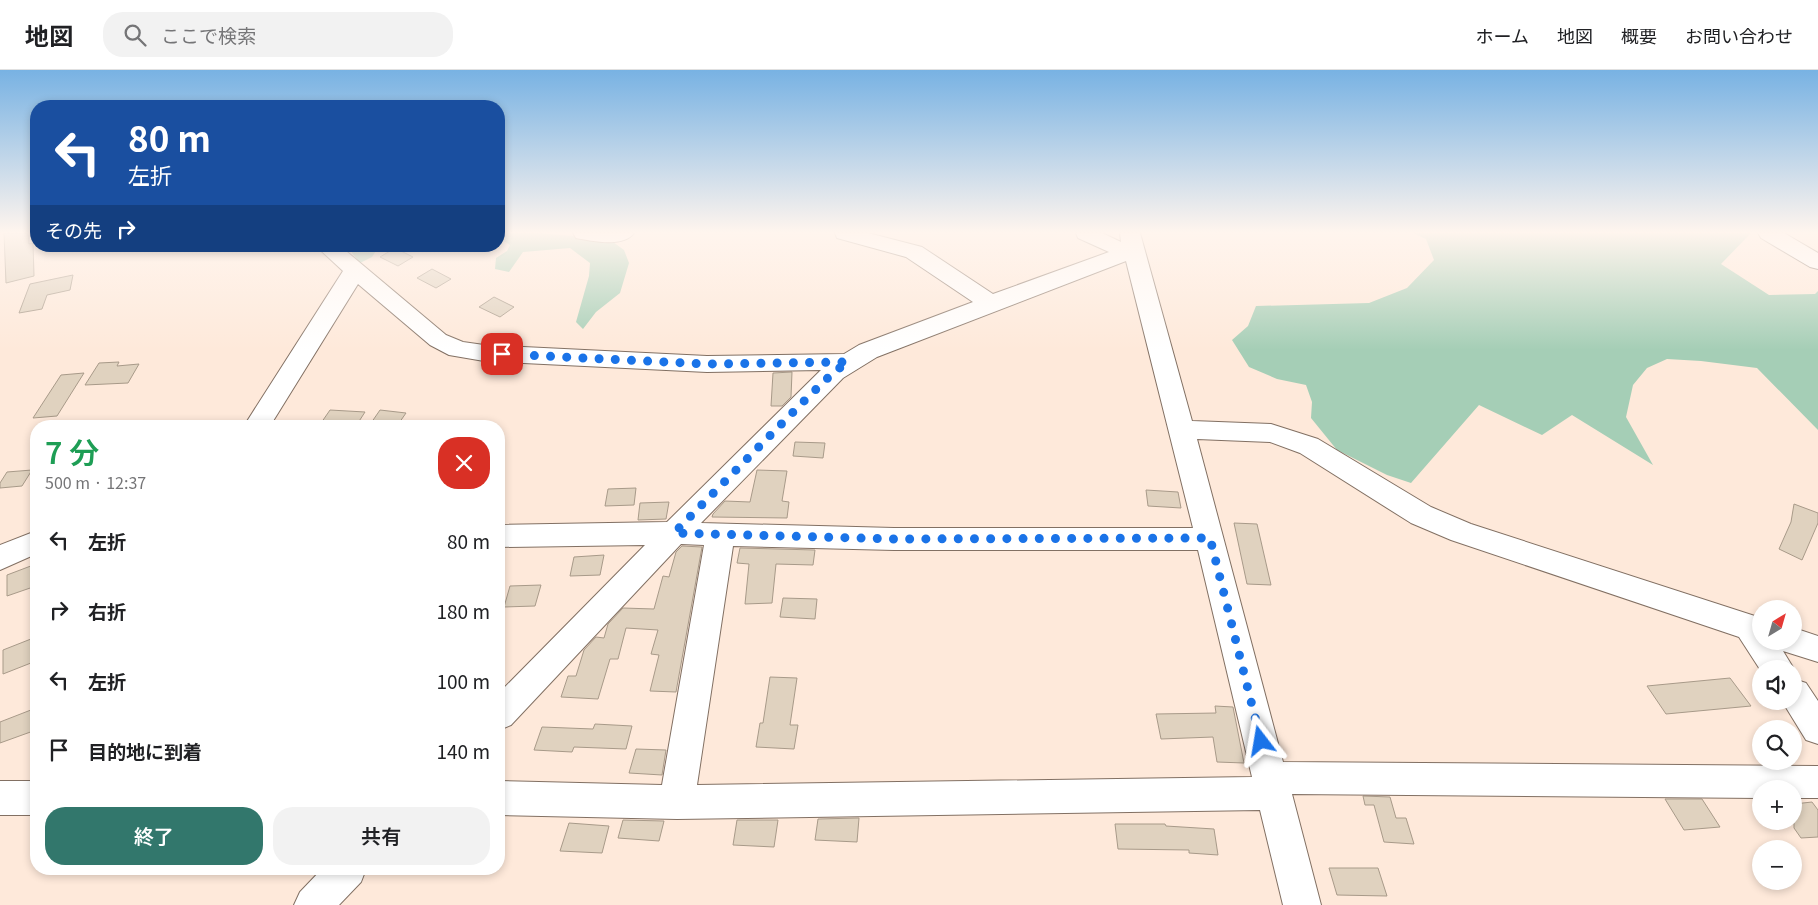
<!DOCTYPE html>
<html lang="ja">
<meta charset="utf-8">
<style>
:root{--surface:#fff;--page:#f2f2f2;--text:#202124;--muted:#757577;--line:#e0e0e0;--accent:#32776c}
body{margin:0;font-family:Georgia,"Noto Sans JP",serif;background:var(--page);color:var(--text);height:100vh;display:flex;flex-direction:column;font-size:19px;white-space:nowrap}
*{box-sizing:border-box;margin:0}
p{font-size:16px;color:var(--muted)}
.icon{flex:none;width:28px;height:28px;fill:none;stroke:currentColor;stroke-width:2;stroke-linecap:round;stroke-linejoin:round}
.map{position:relative;flex:1;overflow:hidden}
.panel{position:absolute;left:30px;top:350px;width:475px;height:455px;display:flex;flex-direction:column;background:var(--surface);border-radius:20px;box-shadow:0 2px 8px #0003}
.panel>*{flex:none}
.top-card{position:absolute;left:30px;top:30px;width:475px;height:152px;border-radius:20px;box-shadow:0 2px 8px #0003;background:#1a4fa0;color:#fff;overflow:hidden}
.needle{width:32px;rotate:37deg}
.controls{position:absolute;left:1752px;top:530px;display:grid;gap:10px}
.controls a{display:grid;place-items:center;width:50px;height:50px;border-radius:50%;background:var(--surface);box-shadow:0 2px 8px #0003;font-size:25px}
.pin{position:absolute;display:grid;place-items:center;width:42px;height:42px;color:#fff;margin:-21px;border-radius:10px;box-shadow:0 2px 8px #0006}
.me{position:absolute;width:55px;margin:-28px;rotate:346deg;stroke-linejoin:round;filter:drop-shadow(0 0 4px #0008)}
.turn{display:flex;align-items:center;gap:18px;height:105px;padding:0 15px;font-size:22px}
.turn .icon{width:65px;height:65px;stroke-width:2.5}
.turn b{display:block;font-size:35px;line-height:42px}
.then{display:flex;align-items:center;height:48px;padding:0 15px;background:#0003;gap:10px;font-size:19px}
.round{display:grid;place-items:center;flex:none;width:52px;height:52px;border-radius:20px;background:var(--page)}
.headline{display:flex;align-items:center;justify-content:space-between;height:85px;padding:0 15px}
h1{font-size:30px;font-weight:600;line-height:38px;color:#1e9e55}
.button{display:flex;gap:10px;margin-top:auto;padding:10px 15px}
.button a{flex:1;height:58px;border-radius:20px;background:var(--accent);color:#fff;font-size:20px;font-weight:600;line-height:58px;text-align:center}
.button a+a{background:var(--page);color:var(--text)}
ul{padding:0;list-style:none}
li{display:flex;align-items:center;gap:15px;height:70px;padding:0 15px}
li div{flex:1}
li b{display:block;font-size:19px}
li em{font-style:normal}
header{display:flex;align-items:center;gap:30px;box-sizing:border-box;height:70px;padding:0 25px;background:var(--surface);border-bottom:1px solid var(--line)}
header strong{font-size:24px}
nav{display:flex;gap:28px;margin-inline-start:auto;font-size:18px}
.search{width:350px;height:45px;background:var(--page);display:flex;align-items:center;gap:12px;box-sizing:border-box;padding:0 18px;border-radius:20px;color:var(--muted);font-size:19px}
.map>svg:first-child{display:block}
.green{fill:#a5ceb6}
.building{fill:#e0d2bf;stroke:#a89a89}
.lines{fill:none;stroke-linecap:round;stroke-linejoin:round}
.minor-casing{stroke:#827063;stroke-width:2}
.minor{fill:#fff;fill-rule:evenodd}
.route{stroke:#1a73e8;stroke-width:9;stroke-dasharray:0 16.2}
</style>
<header>
<strong>地図</strong>
<div class="search"><svg class="icon" aria-label="search" viewBox="0 0 24 24"><circle cx="10" cy="10" r="6"/><path d="M15 15l6 6"/></svg>ここで検索</div>
<nav><a>ホーム</a><a>地図</a><a>概要</a><a>お問い合わせ</a></nav>
</header>
<div class="map">
<svg width="1818" height="835" viewBox="0 0 1818 835">
<rect width="100%" height="100%" fill="#fee9da"/>
<path class="green" d="M499 163H538L609 169 624 180 629 193 620 223 596 242 583 259 576 252 589 206 590 193 570 178 523 182 509 202 495 199 496 188 507 181 510 175 499 168Z
M1413 163H1751L1721 194 1769 225 1815 224 1818 221V360L1757 298 1701 291 1667 289 1647 298 1633 315 1626 347 1653 395 1572 345 1542 365 1479 335 1411 413 1387 405 1337 380 1311 348 1312 332 1306 315 1277 309 1249 297 1232 270 1248 256 1256 236 1369 233 1407 218 1434 190 1426 169Z
M351 176H379L372 187 360 193 352 183Z"/>
<path class="building" d="M4 163H28L29 174 33 173 34 206 6 213Z
M395 178 413 187 398 196 380 187Z
M432 199 451 209 436 218 417 208Z
M73 205 70 220 47 225 42 239 19 243 30 214Z
M494 227 514 237 500 247 479 237Z
M119 292 117 296 139 294 128 313 85 315 99 293Z
M792 302 791 327 782 336H771L773 303Z
M84 303 57 346 33 348 61 305Z
M330 340 365 342 356 356H319Z
M380 340 406 343 397 356H369Z
M795 372 825 373 823 388 793 386Z
M32 400 22 416 0 418V413L7 402Z
M757 400 787 401 782 431 789 432 787 448 712 447 713 444 725 431 750 432Z
M636 418 634 435 605 436 608 419Z
M1146 420 1178 422 1181 438 1148 436Z
M669 432 666 449 638 450 640 433Z
M1794 434 1818 443V453L1802 490 1779 479 1791 452Z
M1234 453 1257 454 1271 515 1247 514Z
M682 476 702 477 676 622 650 621 659 585 651 584 658 560 626 558 618 589H610L598 629 561 627 568 606H576L584 580 596 567 604 568 608 554 623 538 654 539 663 506 669 507 676 482Z
M740 478 815 480 813 495 776 494 772 533 745 534 749 494 737 493Z
M604 485 600 505 570 506 574 487Z
M36 494V516L7 526V505Z
M541 515 535 536 504 537 510 516Z
M783 528 817 529 815 549 780 547Z
M36 567V591L3 604V580Z
M770 607 797 608 790 655H798L794 679 756 677 760 653H763Z
M1730 608 1751 636 1666 644 1647 616Z
M1215 636 1233 637 1244 693 1217 692 1213 667 1161 669 1156 644 1216 643Z
M36 638V660L0 673V652Z
M595 654 632 656 626 679 574 677 572 682 534 680 542 657 593 659Z
M636 679 666 680 662 705 629 703Z
M1363 726 1390 727 1396 748H1406L1414 774 1384 772 1374 735H1365Z
M1665 729H1702L1720 757 1684 760Z
M1812 732 1818 740V767L1801 768 1794 758V734Z
M859 748 857 772 815 770 818 749Z
M623 750 664 751 659 771 618 768Z
M737 750H778L774 777 733 775Z
M569 753 609 756 602 783 560 781Z
M1115 754H1165L1166 756 1214 759 1218 785 1189 783V780L1118 779Z
M1329 798H1378L1387 826 1337 825Z"/>
<g class="lines">
<g class="minor-casing">
<path id="minor" d="M573 163H634C623 178 592 171 576 168Z
M835 163H868L922 177 993 224 1109 182 1078 168 1076 163H1102L1121 172 1120 163H1140L1192 351 1271 354 1318 369 1431 437 1471 454 1761 548V571H1777L1779 575 1777 571H1794V558L1818 566V592L1783 581 1794 599V600L1761 599V601L1739 567 1451 470 1411 453 1300 383 1270 372 1197 369 1283 692 1818 696V728H1794V719H1761V728L1292 724 1321 835H1283L1260 740 677 749 499 745V711L662 715 704 475 681 474 511 655 499 660V623L645 475 499 477V455L667 452 821 300 707 302 484 291 449 285 430 275 358 214 270 356H244L343 201 316 176H340L446 265 463 272 484 275 707 286 844 284 859 275 973 232 906 187 837 168ZM1126 191 1193 458H894L701 453 843 308 877 287ZM733 476 894 480H1198L1252 707 697 715Z
M1758 163H1784L1818 183V199L1810 197 1761 168Z
M36 461V484L0 500V475Z
M1794 609 1806 613 1818 631V674L1806 670 1782 631H1794Z
M0 711H36V745H0Z
M322 799H366L361 812 339 835H294L300 822Z"/>
</g>
<use href="#minor" class="minor"/>
</g>
<linearGradient id="sky" x2="0" y2="1"><stop stop-color="#78b2e3"/><stop offset="0.58" stop-color="#fff5ee"/><stop offset="1" stop-color="#fff5ee" stop-opacity="0"/></linearGradient>
<rect width="1818" height="280" fill="url(#sky)"/>
<g class="lines">
<path class="route" d="M502 284 707 294 848 292 834 302 807 328 674 463 894 469 1210 468 1261 671"/>
</g>
</svg>
<div class="controls">
<a><svg class="needle" viewBox="-14 -14 28 28"><path d="M0-13l5 13h-10z" fill="#e53935"/><path d="M0 13l5-13h-10z" fill="#757577"/></svg></a>
<a><svg class="icon" aria-label="sound" viewBox="0 0 24 24"><path d="M4 9h4l5-4v14l-5-4H4zM17 9q2 3 0 6"/></svg></a>
<a><svg class="icon" aria-label="search" viewBox="0 0 24 24"><circle cx="10" cy="10" r="6"/><path d="M15 15l6 6"/></svg></a>
<a>+</a>
<a>−</a>
</div>
<div class="pin" style="left:502px;top:284px;background:#d93025"><svg class="icon" aria-label="arrive" viewBox="0 0 24 24"><path d="M6 21V4h12l-3 4 3 4H6"/></svg></div>
<svg class="me" style="left:1261px;top:671px" viewBox="-20 -20 40 40"><path d="M0-17L14 15 0 8-14 15z" fill="#1a73e8" stroke="#fff" stroke-width="4"/></svg>
<div class="top-card">
<div class="turn"><svg class="icon" aria-label="left" viewBox="0 0 24 24"><path d="M17 20v-9H6M10 6l-5 5 5 5"/></svg><div><b>80 m</b>左折</div></div>
<div class="then">その先<svg class="icon" aria-label="right" viewBox="0 0 24 24"><path d="M7 20v-9h11M14 6l5 5-5 5"/></svg></div>
</div>
<section class="panel">
<div class="headline"><div><h1>7 分</h1><p>500 m · 12:37</p></div><a class="round" style="background:#d93025;color:#fff"><svg class="icon" aria-label="close" viewBox="0 0 24 24"><path d="M6 6l12 12M18 6L6 18"/></svg></a></div>
<ul>
<li><svg class="icon" aria-label="left" viewBox="0 0 24 24"><path d="M17 20v-9H6M10 6l-5 5 5 5"/></svg><div><b>左折</b></div><em>80 m</em></li>
<li><svg class="icon" aria-label="right" viewBox="0 0 24 24"><path d="M7 20v-9h11M14 6l5 5-5 5"/></svg><div><b>右折</b></div><em>180 m</em></li>
<li><svg class="icon" aria-label="left" viewBox="0 0 24 24"><path d="M17 20v-9H6M10 6l-5 5 5 5"/></svg><div><b>左折</b></div><em>100 m</em></li>
<li><svg class="icon" aria-label="arrive" viewBox="0 0 24 24"><path d="M6 21V4h12l-3 4 3 4H6"/></svg><div><b>目的地に到着</b></div><em>140 m</em></li>
</ul>
<div class="button"><a>終了</a><a>共有</a></div>
</section>
</div>
